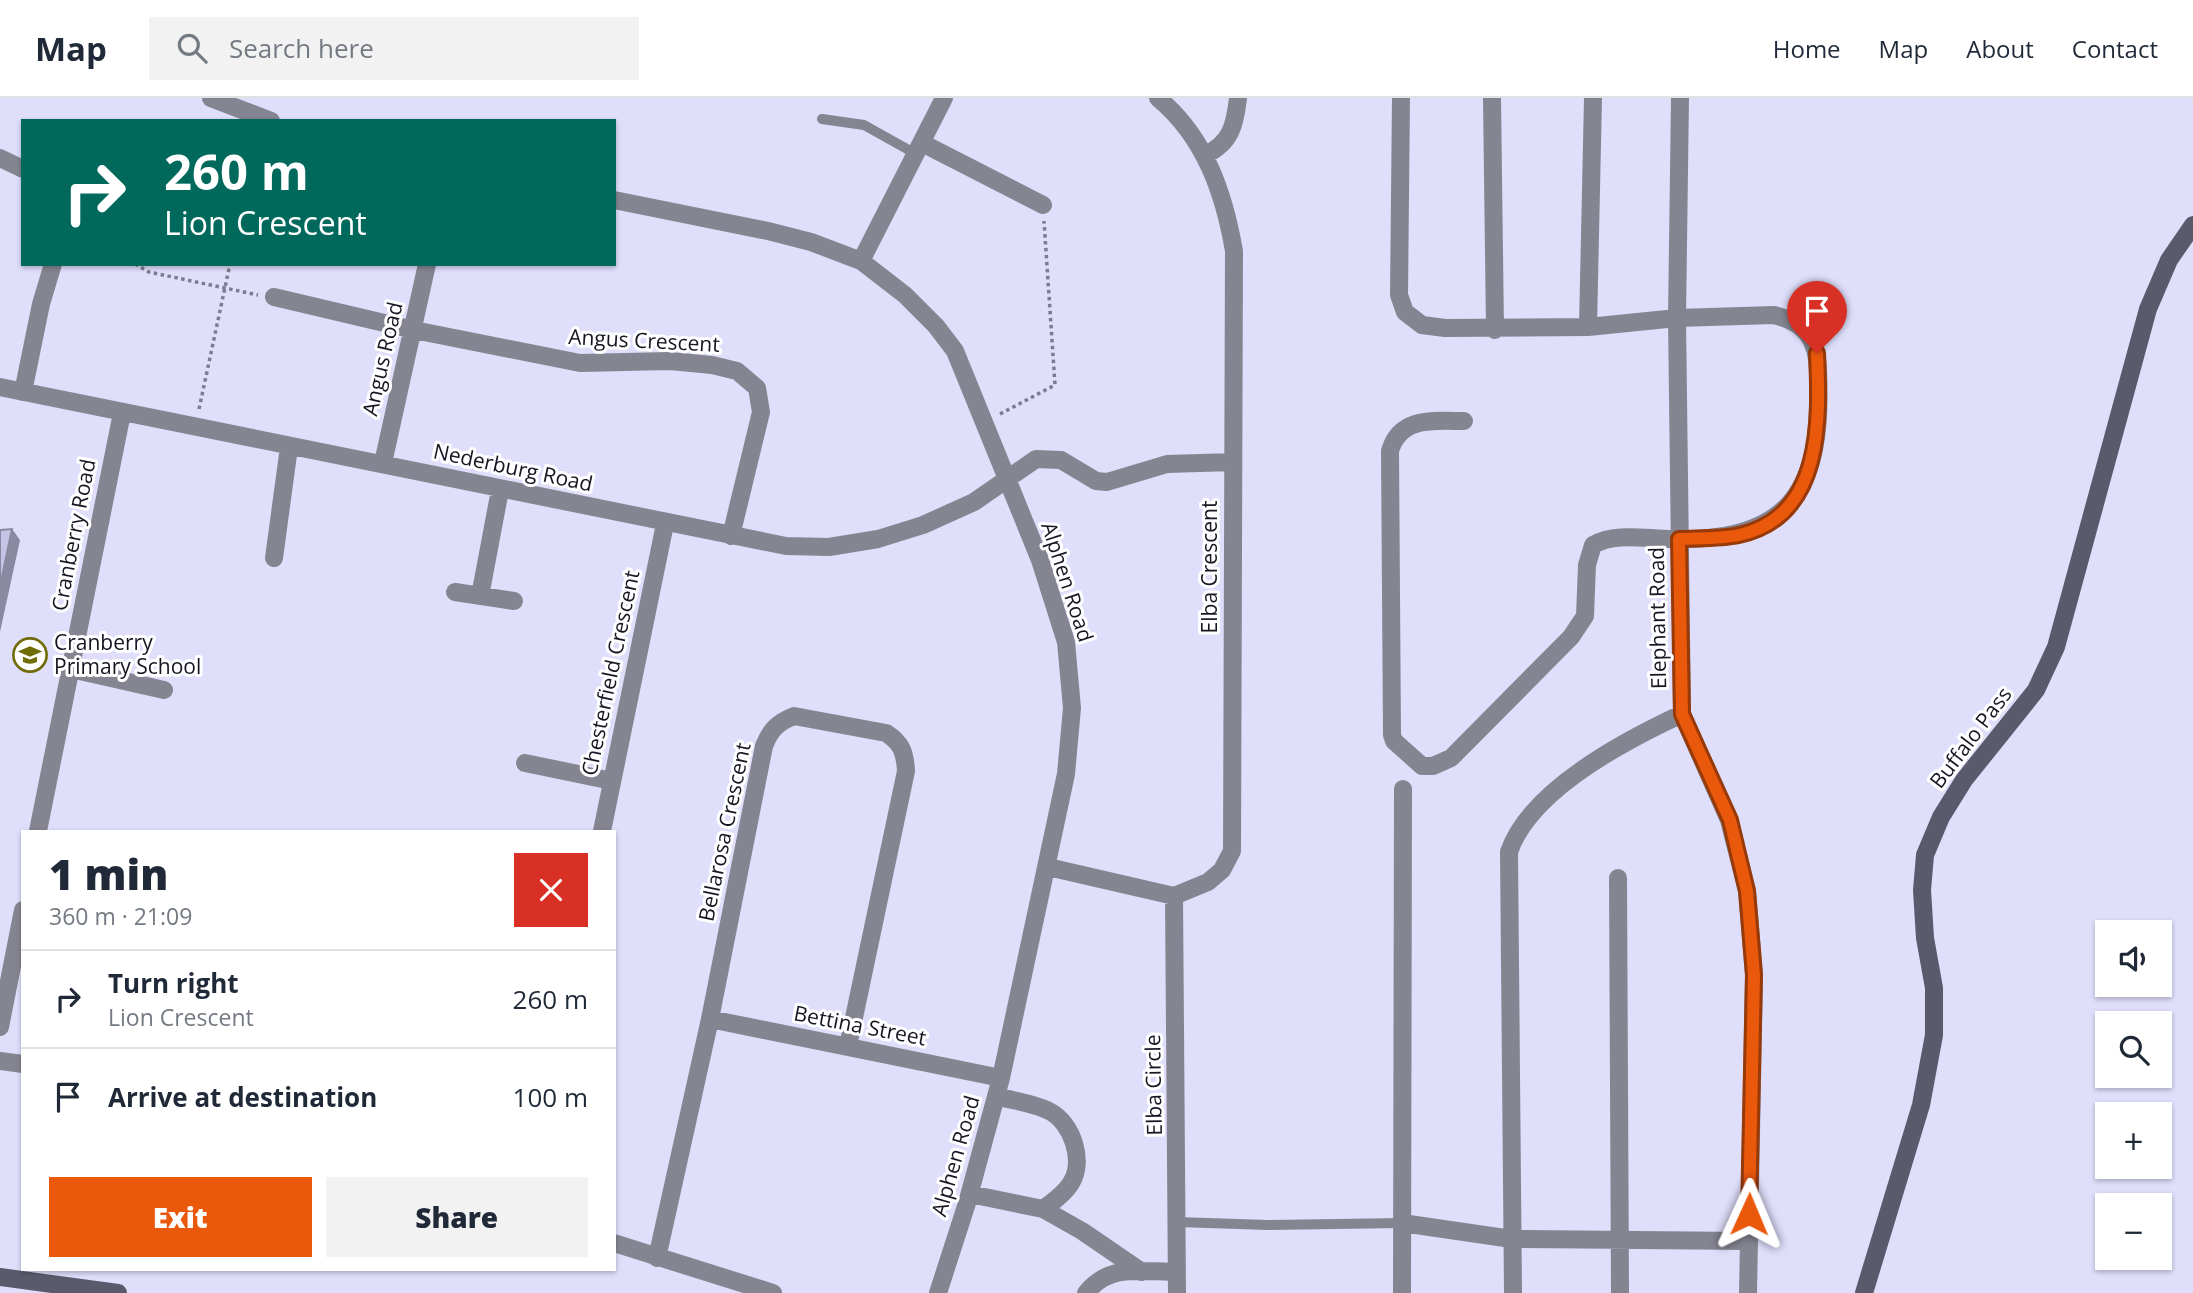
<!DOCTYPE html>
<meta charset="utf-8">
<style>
:root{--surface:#fff;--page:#f2f2f3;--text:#1f2937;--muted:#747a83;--line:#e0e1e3;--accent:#ea580c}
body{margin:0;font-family:"Open Sans",sans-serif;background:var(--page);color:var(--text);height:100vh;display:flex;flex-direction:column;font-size:26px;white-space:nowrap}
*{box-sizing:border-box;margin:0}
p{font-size:23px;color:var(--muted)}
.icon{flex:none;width:38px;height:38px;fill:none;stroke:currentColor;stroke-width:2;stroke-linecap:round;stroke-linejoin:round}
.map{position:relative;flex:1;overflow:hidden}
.details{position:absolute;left:21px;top:732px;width:595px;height:441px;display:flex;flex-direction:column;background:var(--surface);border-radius:0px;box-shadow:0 2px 5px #0004}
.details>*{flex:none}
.hud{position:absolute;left:21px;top:21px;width:595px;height:147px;border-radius:0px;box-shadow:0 2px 5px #0004;background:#00695c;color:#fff;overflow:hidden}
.fabs{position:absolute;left:2095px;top:822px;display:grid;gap:14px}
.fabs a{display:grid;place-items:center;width:77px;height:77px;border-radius:0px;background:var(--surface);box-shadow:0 2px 5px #0004;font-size:35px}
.pin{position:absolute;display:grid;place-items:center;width:60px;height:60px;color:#fff;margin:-72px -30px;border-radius:50% 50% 50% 0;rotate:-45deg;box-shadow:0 0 7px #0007}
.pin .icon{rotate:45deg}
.me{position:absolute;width:77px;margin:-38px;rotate:1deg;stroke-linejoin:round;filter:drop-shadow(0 0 5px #0008)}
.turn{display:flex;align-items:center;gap:24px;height:147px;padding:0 28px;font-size:32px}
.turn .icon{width:91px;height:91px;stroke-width:2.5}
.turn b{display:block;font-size:49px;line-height:60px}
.round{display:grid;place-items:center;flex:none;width:74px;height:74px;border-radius:0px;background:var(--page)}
.head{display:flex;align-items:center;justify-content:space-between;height:119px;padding:0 28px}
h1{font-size:42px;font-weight:800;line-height:52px}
.cta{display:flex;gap:14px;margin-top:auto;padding:14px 28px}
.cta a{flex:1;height:80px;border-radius:0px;background:var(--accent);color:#fff;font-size:28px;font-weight:800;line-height:80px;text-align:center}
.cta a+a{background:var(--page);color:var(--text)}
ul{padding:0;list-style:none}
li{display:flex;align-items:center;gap:21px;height:98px;padding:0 28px;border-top:2px solid var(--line)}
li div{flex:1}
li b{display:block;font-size:26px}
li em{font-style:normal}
header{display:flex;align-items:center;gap:42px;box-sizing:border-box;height:98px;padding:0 35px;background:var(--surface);border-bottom:2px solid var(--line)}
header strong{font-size:33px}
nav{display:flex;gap:38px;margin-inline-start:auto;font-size:24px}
.search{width:490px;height:63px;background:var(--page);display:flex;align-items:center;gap:18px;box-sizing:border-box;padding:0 24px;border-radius:0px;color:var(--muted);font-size:26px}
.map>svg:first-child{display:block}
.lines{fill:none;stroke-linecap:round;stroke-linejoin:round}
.path{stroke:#7c7b91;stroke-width:3.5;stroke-dasharray:3.5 3.5;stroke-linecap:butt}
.lane{stroke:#858592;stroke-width:10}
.street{stroke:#858592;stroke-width:18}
.secondary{stroke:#5a5a6c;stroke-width:18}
.shaded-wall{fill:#8a89a1}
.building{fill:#c5c4e6;stroke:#8a89a1;stroke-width:2}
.route-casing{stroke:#983908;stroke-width:18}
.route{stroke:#ea580c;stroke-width:12}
.labels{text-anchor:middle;stroke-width:6;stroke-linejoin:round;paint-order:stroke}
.street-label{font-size:21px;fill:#161522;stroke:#fff}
.poi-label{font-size:21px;fill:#161522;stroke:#fff;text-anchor:start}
</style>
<header>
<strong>Map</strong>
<div class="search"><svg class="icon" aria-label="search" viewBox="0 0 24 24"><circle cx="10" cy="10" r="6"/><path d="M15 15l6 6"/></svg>Search here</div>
<nav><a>Home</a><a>Map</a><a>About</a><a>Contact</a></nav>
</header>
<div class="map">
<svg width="2193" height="1195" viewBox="0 0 2193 1195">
<rect width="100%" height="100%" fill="#dfdefb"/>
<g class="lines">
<path class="path" d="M135 166 149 174 258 197
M199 311 230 166
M1000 316 1055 287 1044 123"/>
<path class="lane" d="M822 21 864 27 916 56
M1177 1124 1268 1127 1402 1125"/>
<path class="street" d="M211 0 271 23
M1401 0 1399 197 1405 214 1422 227 1445 230 1588 229 1677 220 1774 217C1806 225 1817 241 1818 273 1823 388 1795 444 1671 441 1646 441 1615 434 1593 447L1587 467 1585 518 1571 539 1451 660 1433 668H1422L1394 643 1392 637 1390 353C1400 318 1434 323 1464 323
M1492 0 1495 232
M1680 0 1677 220 1682 616 1729 722 1747 793 1754 877 1748 1195
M922 45 1043 107
M1205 57C1231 45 1235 27 1238 0
M0 60 23 71
M614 102 768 133 811 144 861 163 905 197 936 228 955 253 1040 462 1066 544 1072 610 1066 676 1001 980 967 1105 938 1195
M861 163 944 0
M274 199 414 232 580 265 670 263 712 267 737 273 757 290 761 314 731 438
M1588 229 1593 0
M0 289 786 448 829 449 878 441 923 427 974 404 1036 361 1061 362 1096 383 1107 384 1167 366 1233 364
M23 294 41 206 53 166
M383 365 427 166
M274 460 289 349
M455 494 514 503
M480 498 500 392
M71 571 164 592
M525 665 612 683
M38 733 122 315
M602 733 665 426
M1048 769 1174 798 1208 784 1222 772 1232 753 1234 153C1224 95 1205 39 1158 0
M1618 780 1620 1195
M1174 798 1177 1195
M710 921 1001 980
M0 929 23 812
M0 963 23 966
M996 998C1013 1003 1034 1005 1049 1013 1072 1024 1085 1063 1071 1085 1065 1095 1053 1104 1043 1111
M970 1096 1043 1111 1082 1133 1142 1174
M1402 1125 1512 1141 1749 1143
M614 1145 773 1195
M657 1160 710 921 764 648C771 631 777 625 794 618L886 635C902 645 905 655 906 673L848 948
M1086 1195C1110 1165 1142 1174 1177 1174
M1402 1195 1403 691
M1513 1195 1509 754C1530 692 1626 642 1682 616"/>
<path class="secondary" d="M0 1179 118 1195
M1864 1195 1921 1007 1934 937V890L1925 840 1922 792 1925 757 1941 719 1964 682 2036 592 2056 549 2148 211 2169 162 2193 127"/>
</g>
<path class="shaded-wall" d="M12 431 20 442 0 534V488Z"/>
<path class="building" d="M12 431 0 488V432Z"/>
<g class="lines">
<g class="route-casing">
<path id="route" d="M1749 1116 1754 877 1747 793 1730 722 1682 616 1679 441C1699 440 1720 441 1739 437 1823 419 1820 322 1817 255"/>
</g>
<use href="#route" class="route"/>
</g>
<defs>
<g id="school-ring" transform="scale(1.75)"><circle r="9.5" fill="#fff" stroke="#706c09" stroke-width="1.5"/><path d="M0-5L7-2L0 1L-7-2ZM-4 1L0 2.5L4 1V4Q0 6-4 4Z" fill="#706c09"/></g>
</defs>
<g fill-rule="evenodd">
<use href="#school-ring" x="30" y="557"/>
</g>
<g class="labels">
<g class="street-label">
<text transform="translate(644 243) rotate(3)" y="7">Angus Crescent</text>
<text transform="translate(383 261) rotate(-77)" y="7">Angus Road</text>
<text transform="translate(513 370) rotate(12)" y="7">Nederburg Road</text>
<text transform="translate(74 437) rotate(-79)" y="7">Cranberry Road</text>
<text transform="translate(1210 469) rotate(-90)" y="7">Elba Crescent</text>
<text transform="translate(1067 484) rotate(72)" y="7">Alphen Road</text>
<text transform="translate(1658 520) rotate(-91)" y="7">Elephant Road</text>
<text transform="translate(611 575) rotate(-78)" y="7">Chesterfield Crescent</text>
<text transform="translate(1971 640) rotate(-53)" y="7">Buffalo Pass</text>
<text transform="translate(725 734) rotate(-78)" y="7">Bellarosa Crescent</text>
<text transform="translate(860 928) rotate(11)" y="7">Bettina Street</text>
<text transform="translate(1154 987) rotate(-91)" y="7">Elba Circle</text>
<text transform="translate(956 1058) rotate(-74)" y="7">Alphen Road</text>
</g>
<g class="poi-label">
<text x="54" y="552">Cranberry<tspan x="54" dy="24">Primary School</tspan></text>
</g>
</g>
</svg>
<div class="fabs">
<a><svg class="icon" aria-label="sound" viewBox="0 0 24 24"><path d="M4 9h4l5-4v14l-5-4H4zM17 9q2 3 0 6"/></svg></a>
<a><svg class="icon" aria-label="search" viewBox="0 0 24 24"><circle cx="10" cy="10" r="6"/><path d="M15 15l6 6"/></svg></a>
<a>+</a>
<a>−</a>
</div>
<div class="pin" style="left:1817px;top:255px;background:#d93025"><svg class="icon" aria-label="arrive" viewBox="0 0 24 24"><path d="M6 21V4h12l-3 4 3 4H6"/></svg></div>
<svg class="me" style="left:1749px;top:1116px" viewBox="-20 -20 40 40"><path d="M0-17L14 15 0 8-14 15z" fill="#ea580c" stroke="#fff" stroke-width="4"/></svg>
<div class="hud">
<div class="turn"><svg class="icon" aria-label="right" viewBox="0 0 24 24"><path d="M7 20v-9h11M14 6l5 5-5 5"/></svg><div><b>260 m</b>Lion Crescent</div></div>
</div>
<section class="details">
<div class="head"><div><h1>1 min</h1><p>360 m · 21:09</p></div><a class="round" style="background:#d93025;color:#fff"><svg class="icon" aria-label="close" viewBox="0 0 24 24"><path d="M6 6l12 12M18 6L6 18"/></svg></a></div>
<ul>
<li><svg class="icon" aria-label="right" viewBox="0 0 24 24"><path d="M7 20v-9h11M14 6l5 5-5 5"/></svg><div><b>Turn right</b><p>Lion Crescent</p></div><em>260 m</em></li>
<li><svg class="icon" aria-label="arrive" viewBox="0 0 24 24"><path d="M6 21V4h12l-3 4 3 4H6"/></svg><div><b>Arrive at destination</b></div><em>100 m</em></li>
</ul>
<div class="cta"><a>Exit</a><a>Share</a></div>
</section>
</div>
